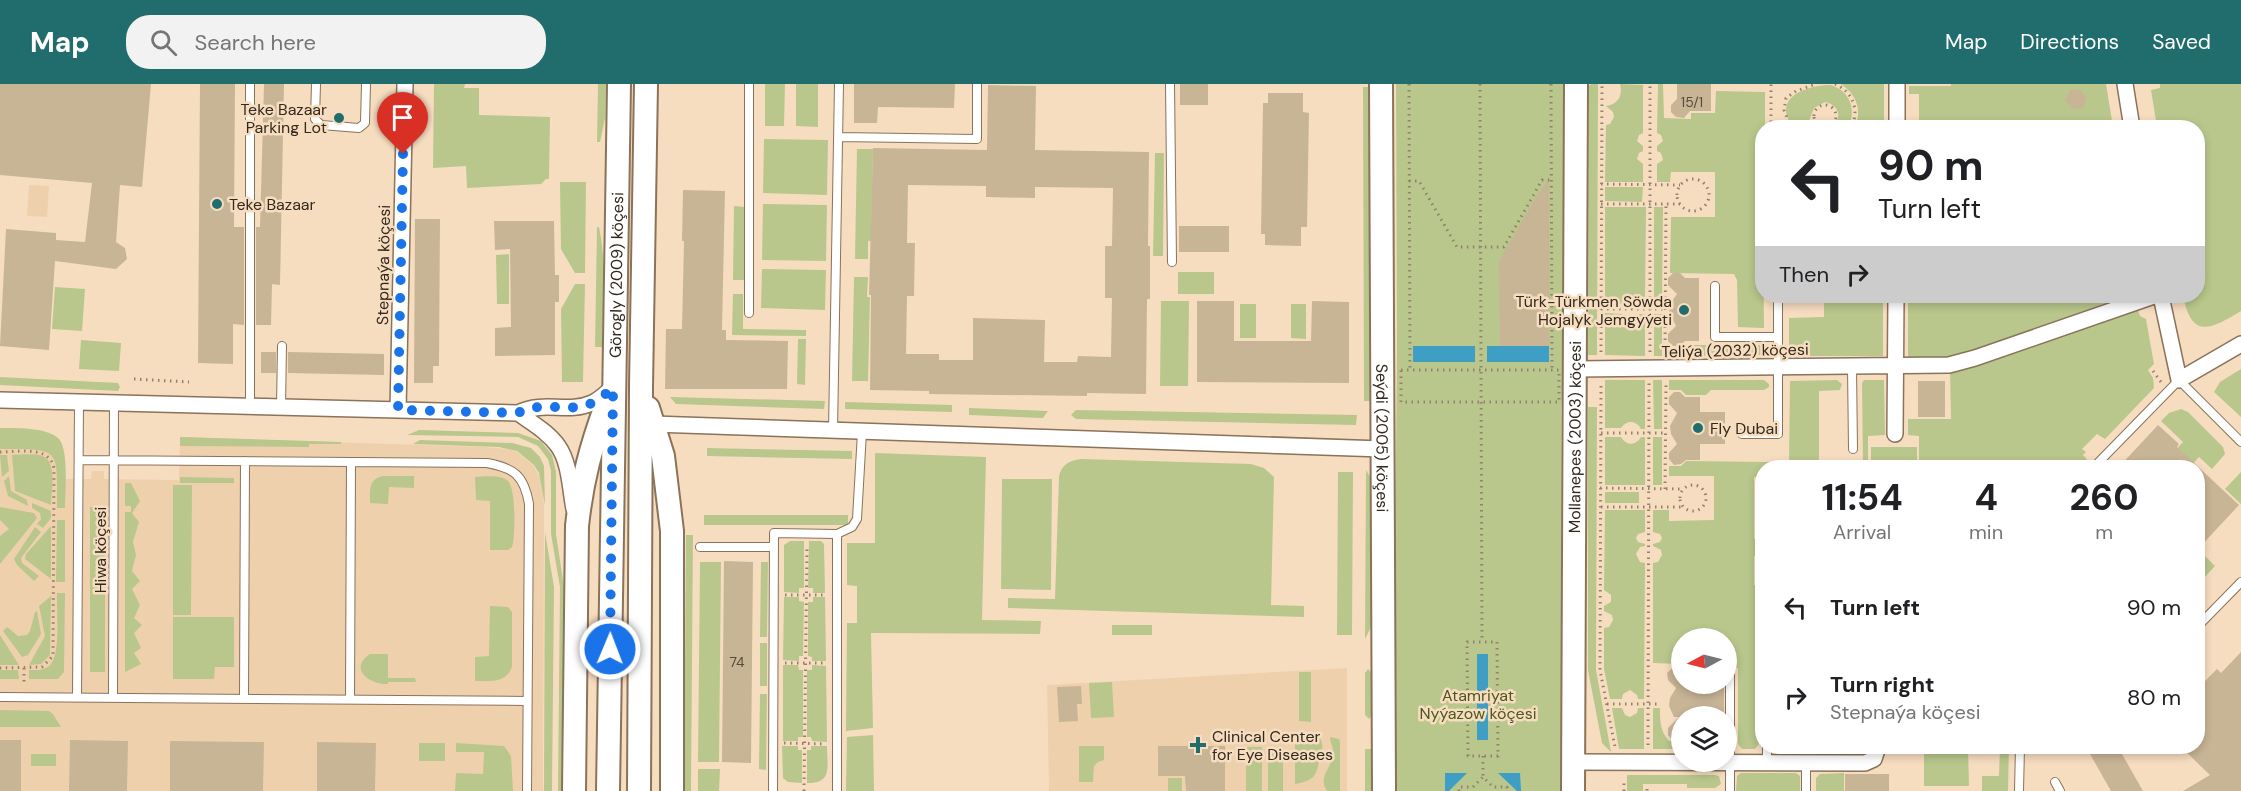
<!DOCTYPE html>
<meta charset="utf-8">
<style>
:root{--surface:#fff;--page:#f2f2f2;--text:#202124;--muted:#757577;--accent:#216d6e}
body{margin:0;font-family:"DM Sans",sans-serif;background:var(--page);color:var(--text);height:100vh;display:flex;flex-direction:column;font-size:22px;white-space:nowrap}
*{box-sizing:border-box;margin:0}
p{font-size:20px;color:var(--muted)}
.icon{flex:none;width:33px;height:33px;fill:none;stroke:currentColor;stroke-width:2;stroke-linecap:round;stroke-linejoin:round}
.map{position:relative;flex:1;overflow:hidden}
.side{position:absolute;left:1755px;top:376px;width:450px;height:294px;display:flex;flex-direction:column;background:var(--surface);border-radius:24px;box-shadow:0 3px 9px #0003}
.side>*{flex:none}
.top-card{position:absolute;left:1755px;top:36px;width:450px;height:183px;border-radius:24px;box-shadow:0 3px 9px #0003;background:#fff;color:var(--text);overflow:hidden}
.needle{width:39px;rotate:263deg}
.tools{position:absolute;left:1671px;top:544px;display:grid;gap:12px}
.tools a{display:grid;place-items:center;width:66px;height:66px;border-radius:50%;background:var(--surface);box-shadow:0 3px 9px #0003;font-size:30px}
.pin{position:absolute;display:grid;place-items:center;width:51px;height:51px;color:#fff;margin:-62px -26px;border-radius:50% 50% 50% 0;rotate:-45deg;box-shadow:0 0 6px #0007}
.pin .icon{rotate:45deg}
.me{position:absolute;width:66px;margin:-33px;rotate:1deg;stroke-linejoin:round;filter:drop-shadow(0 0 4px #0008)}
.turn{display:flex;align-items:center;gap:21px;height:126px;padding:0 24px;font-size:27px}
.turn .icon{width:78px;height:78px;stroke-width:2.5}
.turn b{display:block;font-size:42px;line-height:51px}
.then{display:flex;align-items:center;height:57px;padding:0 24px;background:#0003;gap:12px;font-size:22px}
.eta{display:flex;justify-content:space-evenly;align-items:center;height:102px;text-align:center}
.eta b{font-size:36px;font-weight:700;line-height:42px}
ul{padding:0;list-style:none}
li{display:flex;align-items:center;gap:18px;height:90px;padding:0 24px}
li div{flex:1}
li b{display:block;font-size:22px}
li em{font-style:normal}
header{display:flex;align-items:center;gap:36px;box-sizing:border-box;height:84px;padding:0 30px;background:var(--accent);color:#fff}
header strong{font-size:28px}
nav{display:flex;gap:33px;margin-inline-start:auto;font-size:21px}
.search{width:420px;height:54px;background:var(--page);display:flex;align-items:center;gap:15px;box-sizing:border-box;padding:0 21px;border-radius:24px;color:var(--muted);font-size:22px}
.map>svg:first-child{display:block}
.built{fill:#efd0ad}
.green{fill:#b9c78c}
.water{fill:#3f9ec4}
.building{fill:#c8b596;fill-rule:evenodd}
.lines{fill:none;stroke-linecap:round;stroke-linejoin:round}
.lane-casing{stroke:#8a7359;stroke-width:10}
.street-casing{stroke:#8a7359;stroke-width:18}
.secondary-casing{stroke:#8a7359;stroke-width:26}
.path{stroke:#93816d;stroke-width:3;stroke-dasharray:1.5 4.5;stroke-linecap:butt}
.lane{stroke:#fff;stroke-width:8}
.street{stroke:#fff;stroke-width:15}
.secondary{stroke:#fff;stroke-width:22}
.route{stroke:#1a73e8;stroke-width:10;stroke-dasharray:0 18}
.poi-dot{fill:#216d6e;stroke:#f7ddc0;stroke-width:2}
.labels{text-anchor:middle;stroke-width:5;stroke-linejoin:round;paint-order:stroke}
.number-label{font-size:14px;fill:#584b3b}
.poi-label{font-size:16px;fill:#32281d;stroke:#f7ddc0;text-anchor:start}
.street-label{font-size:16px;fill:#32281d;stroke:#f7ddc0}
.park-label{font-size:16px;fill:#4c571e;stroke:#f7ddc0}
</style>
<header>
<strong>Map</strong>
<div class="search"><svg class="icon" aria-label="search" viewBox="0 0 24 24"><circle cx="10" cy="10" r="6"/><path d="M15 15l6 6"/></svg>Search here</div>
<nav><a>Map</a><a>Directions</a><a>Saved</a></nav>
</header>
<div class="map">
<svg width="2241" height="707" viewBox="0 0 2241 707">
<rect width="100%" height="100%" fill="#f7ddc0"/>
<path class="built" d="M29 101 49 102 47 133 27 132Z
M0 348 44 350 64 395H91L92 387H104V395L179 396 180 353 484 363 509 365 517 368 533 381 538 390 542 399 544 421 543 707H0Z
M1347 584V707H1049L1047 601Z"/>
<path class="green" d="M434 0H465L464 4H479V31L550 33 549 95H546L541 100 467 104 466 82 433 84Z
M598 0H606L605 34 600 58H597Z
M765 0H785L784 42H765Z
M796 0H818V43L796 42Z
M1396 0H1565L1566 264 1561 325 1563 707H1393L1397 265Z
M1591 0H1598L1597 271H1588L1589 2Z
M1620 0 1643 1V49L1639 51 1637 57 1643 62V67L1639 69 1637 75 1643 80V98H1605L1606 41 1610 40 1614 33 1613 28 1606 22C1618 20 1623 12 1620 0Z
M1658 0H1663L1664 34 1691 35V29H1715L1716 7 1765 8V43L1762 44 1764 244 1738 243 1737 196 1734 190 1670 189 1671 133H1715V88H1671L1670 98H1657V80L1663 76 1661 69 1657 67V62L1663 57 1661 51 1657 49Z
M1841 0H1884V43H1855C1862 26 1857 11 1841 0Z
M1951 0H2106L2113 43H1919V10H1909V2H1951Z
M2160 0H2241V227C2211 245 2192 256 2183 212H2198V44L2157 43 2151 6 2160 4Z
M1831 1C1850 7 1857 26 1848 43H1832C1843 34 1839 21 1825 18L1814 24 1807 42 1796 43C1791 40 1789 38 1787 32 1780 9 1813 1 1831 1Z
M1363 3H1369L1370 317H1364Z
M764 55 828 56 827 111 763 109Z
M857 65H873L871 157H868V175H855Z
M1155 69H1164L1163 172H1153Z
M560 98H586L585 189H575L561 165Z
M1605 103H1643L1642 118 1605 117Z
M763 120 827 121 826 177 762 176Z
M734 122 745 123 744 196H733Z
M1605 123H1646L1645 220H1639L1635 213H1626L1622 220H1605Z
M1654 123H1663L1662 220H1654Z
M597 143H599C607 182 604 222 603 263H595Z
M509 170V220H497L496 171Z
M762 185 826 186 825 226 761 224Z
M1178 188H1214V210H1178Z
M854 193H868L867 213H870L868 297H852Z
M575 200H585L583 298H562L561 225Z
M55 203 85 205 82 247 52 245Z
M733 210H743V245L806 246V252L732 251Z
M1824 212H1883V272H1789V234L1824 233Z
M1908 212H2126L1950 277 1908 274Z
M1161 217H1189L1188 302H1160Z
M1240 220H1256V254H1240Z
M1291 220H1306V255L1291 254Z
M2138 226 2140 232 2146 235 2154 280 2148 286 2153 294 2154 304 2105 355 2097 350 2082 365 2086 368 2083 371 2087 375 2077 384H1919V352L1908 351V335H1951L1950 285 1973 280Z
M1605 229 1622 230 1626 237H1635L1639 230H1645V272L1605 271Z
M1654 230H1662V272H1654Z
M798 255H806L805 301 797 300Z
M81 256 121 259 119 287 79 285Z
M1683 261H1763L1768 265 1766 270 1763 271 1669 272V264H1681Z
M2241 285V333L2214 308 2220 298Z
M0 293 118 299 120 303 118 307 0 301Z
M1605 296H1645V345H1641C1636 336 1627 336 1621 344H1605Z
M1653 296H1662V345H1654Z
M1669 296H1764L1769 300V303L1764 306H1711L1706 311H1686L1681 306H1669Z
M1837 296 1842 300 1840 306 1819 307V380L1789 379 1790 297Z
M1864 296H1884L1885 351 1868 352V384H1863L1862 299Z
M670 313 825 317 824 325 676 320Z
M845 318 952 321V328L845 325Z
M1588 323H1597L1596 586 1611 668 1602 659 1588 586Z
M969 324 1048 327 1043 334 969 331Z
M2181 325 2188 328 2223 363 2225 370 2212 385 2199 373 2189 384H2159L2183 358 2161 337 2169 329Z
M1076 326 1357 331 1356 341 1076 335 1071 331Z
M0 344C16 344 48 343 59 355 69 366 65 410 65 424H57C57 364 62 365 0 365Z
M419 346 518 349 541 357 552 371 556 388V450L564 503 562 707H558L560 503 551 450V387L548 375 538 362 518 353 407 351Z
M180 353 341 358V360H309V363L180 362Z
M1605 353H1621C1626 362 1636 362 1641 353H1645V401H1605Z
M1653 353H1662V401H1653Z
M420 356 512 359 531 364 540 373 544 382 545 421 539 389 534 381 517 367 499 363 413 360Z
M1871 363H1917V384H1871Z
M707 364 852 367V375L707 372Z
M875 369 986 373 982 536 1041 537 1040 550 871 549 873 644 846 647 847 539H857V502L847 501V459H875Z
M0 371H7L9 387 2 393Z
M12 371C21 371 33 369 42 372 58 377 51 408 51 421L15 407Z
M1081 375 1251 380 1264 384 1274 393 1271 521 1304 522V533L1008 524V514L1055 515 1059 392C1062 380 1069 377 1081 375Z
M1686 377 1769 378V384H1762V392L1754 393V455L1762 456V472H1754V501H1762V603H1759V660L1755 665H1742L1738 660V584H1727L1726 555H1682L1681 580 1653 579V479L1658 478 1662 471 1661 466 1653 462V460L1660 458 1662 454 1660 450 1653 448V426H1669V437L1714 436V392H1669V382H1681Z
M1366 386 1372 396 1371 543 1365 555Z
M1338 388H1353L1352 551H1337Z
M2241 388V420L2225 405Z
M9 392 11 407 27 416 28 422 8 412 4 397Z
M383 392H414V404L389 403 388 420 370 419C370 407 368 395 383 392Z
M180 393 234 394V399H180Z
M475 393C485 393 500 390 508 397 516 405 515 448 513 459 512 464 512 463 508 466H490V417L476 416Z
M1002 395H1052L1051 506 1001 505Z
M125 399H131L140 417 132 429 139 438 133 458 136 471 132 487 140 497 132 505 140 521 134 534 142 541 134 549 141 564 134 569 141 580 125 588V428H131V422H125Z
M173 401H192L191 531H173Z
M1605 408H1639V419H1605Z
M32 419 51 427V434L43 444 37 440 41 435 40 429 32 424Z
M0 423 34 429 37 434 0 480V452L9 445 0 436Z
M90 423H105V588H90Z
M1605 426H1645V448L1638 450 1636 454 1638 458 1645 460V462L1640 463 1636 470 1640 478 1645 479 1644 615H1638L1637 611 1630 606 1623 610 1622 615H1610L1604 585V544L1609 543 1613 536 1612 531 1604 527V522L1611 518V511L1604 506Z
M704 431H848V441H704Z
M57 436H65V498H56Z
M51 442V495L25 475 26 470Z
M35 443 41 448 21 474 22 479 39 492 34 497 17 481 14 475Z
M545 448 554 503 552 707H544Z
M686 451H693L691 707H684Z
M790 457H804V504H799V509L784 508V461Z
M809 457H821L824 460 825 509H813V504H808Z
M2198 465 2215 482 2198 500Z
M700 478H721L719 678H698Z
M761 478H768L767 553H760Z
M57 509H65L64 588 58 595H29V586C35 586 42 587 48 583 62 574 56 526 57 509Z
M51 512 50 571 41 580 29 581 45 552 39 522Z
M784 513H799V517L804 518 803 572H799V577L783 576Z
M813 513H825L826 577H812V573L808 572V518H813Z
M490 522 508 523 512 528V582C507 600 490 597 475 597V573L489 572Z
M37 527 41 550 28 571 22 573 3 547 7 543 18 552 27 551 30 547 35 528Z
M173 533H234V583H215L214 595H173Z
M1112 541H1152V551H1112Z
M0 551 19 581H0Z
M760 559H767V602H760Z
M370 570H388V594H415L416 598H388V600C369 601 348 584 370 570Z
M783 581H798L799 586H803V653H798V657H783Z
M812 581 826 582 827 658 812 657 811 653H807V586H812Z
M1368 585 1372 589V631L1369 635 1365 631V589Z
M0 586H18L19 595H0Z
M1299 588H1311V638L1299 637Z
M1112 598 1114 633 1091 634 1089 599Z
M760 610H767L766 686 759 685Z
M1612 624H1622L1625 631 1630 633 1637 629 1638 624H1644V665H1619Z
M1653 624H1660C1660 637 1660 647 1669 657H1681V665H1653Z
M0 626 49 627 53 630 61 643H0Z
M873 651 874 707H846L847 653Z
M1295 653H1319C1326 663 1320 667 1319 676 1317 693 1312 697 1295 700Z
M1330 653 1339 655 1340 658V707H1327C1317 692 1333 684 1333 668 1333 662 1330 659 1330 653Z
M419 659H445V677H419Z
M456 659 504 662 511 672 513 707H455L456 689 483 690 484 668H456Z
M782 662H798V666H802V699L788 698 783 694Z
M811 662H827C827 682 833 700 807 699V666H811Z
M1079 662H1104V676L1098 678 1094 682 1093 698H1079Z
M1246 663H1262V707H1246Z
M1268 663 1283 664V707H1268Z
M1776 663H1866L1865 666 1859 669 1783 668Z
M1924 663H1968L1969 702H1924Z
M2000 663H2009L2008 707H1982V692H1999Z
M1365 665H1372V707H1365Z
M31 670H56V682H31Z
M698 685H720L719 707H698Z
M1741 689H1796L1800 692V707H1736L1737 692Z
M1844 689V707H1816V694L1820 690Z
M1627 691H1715L1719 692 1721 700 1715 704H1687V700H1643V707H1627Z
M1168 694H1182V707H1168Z"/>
<path class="water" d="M1413 262H1475V278H1413Z
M1487 262H1549V278H1487Z
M1477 570H1488V656H1477Z
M1445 689H1467L1449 707H1445Z
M1498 689H1520L1521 707H1517Z"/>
<path class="building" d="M0 0H151L142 103 120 101 116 158 125 164 127 175 116 185 55 177 49 266 0 262 6 145 56 149V156L85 158 92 99 0 91Z
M200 0H235L234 143H244V241L233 240V280L198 279Z
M264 0H284L280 201 272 200 271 241H256V143H260Z
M854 0H955L954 24 878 23 877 39H854Z
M1180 0H1208V21H1180Z
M1677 0H1711V27H1690L1684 34 1676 33 1671 28V21L1677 15Z
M988 1 1036 2 1035 66 1149 68 1148 162H1150V215H1147L1146 310 1087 309V312L929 310V307L870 306 871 211H869L873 64 987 66ZM908 101 986 102V113L1035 114V103L1113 104 1112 162H1105V214H1112L1111 273 1078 272 1077 278H1044L1045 236 973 234V276H939V270H906L907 212H914L915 159H907Z
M2080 5 2087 14 2083 24 2072 25 2065 16 2070 6Z
M1268 9H1303V28L1309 29 1307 143H1301V162L1265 161V150H1261L1263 19H1268Z
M1549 95V262H1500L1499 177 1536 113Z
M683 106 725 107 722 246H726V256L788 257 787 305H665L666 245H682L684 157H682Z
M415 135H440L439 282H433V299H414Z
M494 137H554L555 191H559V218H555V271L495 272V244L511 243 510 165 495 166Z
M1179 142H1229V168H1179Z
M1673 189H1680L1685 194H1699V257H1685L1680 262H1673L1668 257V250L1676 242 1669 228 1670 220 1677 210 1668 201V194Z
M1197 217H1234V257H1311L1312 217 1349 218V299L1197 298Z
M261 268H276V289H261Z
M288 268 384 270V291L288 289Z
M1918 297H1945V333H1918Z
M1674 308H1680L1685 313H1700V328H1725V360H1700V376H1686L1681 380 1674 381 1669 375V369L1677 360 1671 350 1670 342 1677 329 1669 320V313Z
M2158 341 2179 360 2177 363 2239 421 2198 465V384H2118Z
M724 477 753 478 751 679 722 678Z
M2241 568V707H2183L2210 691 2181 663H2198V589L2205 597 2217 585 2221 589Z
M1682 575V600H1699V604H1724V633H1682V666L1668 651V644L1679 633H1674L1669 622 1670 614 1676 604 1668 596 1667 589Z
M1081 602 1082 620H1077L1078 637 1059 638 1057 603Z
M0 656H21V707H0Z
M70 656 128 657 127 707H69Z
M170 657 264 658 263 707H170Z
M317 658 376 659 375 707H317Z
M1158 662H1225V707H1186L1185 692H1158Z
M2086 663H2118L2143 707H2111Z
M1845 690H1889V707H1845Z"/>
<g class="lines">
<g class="lane-casing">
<path id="lane" d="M250 0V322
M316 0 315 35 321 41 359 44 365 39 366 0
M1170 0 1172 178
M839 53 977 55V0
M1715 202V253H1778
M749 229V0
M1852 283 1853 365
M281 323 282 262
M833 347 839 0
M1742 350H1778V212
M79 376 487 379C514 384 524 391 529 420L527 707
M2093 384 2179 296 2241 358
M700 463H774
M2198 542 2241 498
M1726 592H1730V707
M0 613 527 617
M77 613 79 318
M113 613 114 319
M244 615 245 377
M350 615 351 378
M1767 679V663
M2055 698 2060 707
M773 707 774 449 837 450
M837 707V450L852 443 857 435 862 348
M1806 707V679
M2019 707 2020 663"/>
</g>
<g class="street-casing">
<path id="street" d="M2125 0 2132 44
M1897 44V0
M2161 212 2179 296 2241 260
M1575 285 1949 281 1975 274 2154 212
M0 316 518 329C545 316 567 330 592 319 599 316 605 310 611 305
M398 326 405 0
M518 329C532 339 548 348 558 362 570 379 570 405 574 425
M653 340 1383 365
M1895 350 1896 212
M1573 678 1865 679 1874 675 1878 663"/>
</g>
<g class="secondary-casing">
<g id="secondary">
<path id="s1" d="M1381 0 1384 707"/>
<path d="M648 324 663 372 672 447V707"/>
<path d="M574 707 577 442C582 396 591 362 607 319"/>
<path id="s2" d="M608 707 619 0"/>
<path d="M639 707 641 303 646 0"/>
<path id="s3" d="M1573 707 1576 0"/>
</g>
</g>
<path class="path" d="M1409 0 1410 286
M1480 0 1482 558
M1551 0 1552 286
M1835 0C1853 8 1860 26 1851 44
M1814 32a11 11 0 1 1 22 0a11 11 0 1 1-22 0Z
M1771 44V0
M1791 44 1784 26 1786 14 1796 7 1816 0
M1677 111a16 16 0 1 1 32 0a16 16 0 1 1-32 0Z
M1409 97H1419L1457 163H1504L1542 96H1552
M1601 100 1680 101
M1601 120H1680
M1601 225H1666
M1601 268 1602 0
M1650 268V0
M1665 268 1666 121
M1401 286H1559V318H1401Z
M2153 287 2161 298
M134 295 189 298
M1601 302 1600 586 1615 663
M1601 349H1666
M0 368C17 368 51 361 54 385L53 572 42 583 0 584
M1680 414a13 13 0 1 1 26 0a13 13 0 1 1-26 0Z
M1600 404 1684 405
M1665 405 1666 301
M1601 423H1683
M785 511H826
M1467 558H1497L1498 672H1468Z
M785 579H826
M24 584V598
M1607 620H1660
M784 659 826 660
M1648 661 1649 299
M1483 672V693
M1647 705V707
M804 707 807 463
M1459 707V703H1473L1483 693 1493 703H1507V707
M1624 707V695"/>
<use href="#lane" class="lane"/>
<use href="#street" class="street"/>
<use href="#secondary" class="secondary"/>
</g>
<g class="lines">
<path class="route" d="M403 70 398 326 518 329C545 315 569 331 594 318 601 315 607 308 613 304L610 565"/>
</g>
<g class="poi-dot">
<circle cx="339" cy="34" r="6"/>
<circle cx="217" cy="120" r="6"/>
<circle cx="1684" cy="226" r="6"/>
<circle cx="1698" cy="344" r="6"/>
<path d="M1195 652h6v6h6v6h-6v6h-6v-6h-6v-6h6z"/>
</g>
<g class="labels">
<g class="number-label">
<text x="1692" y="23">15/1</text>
<text x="737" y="583">74</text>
</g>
<g class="poi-label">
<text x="327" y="31" text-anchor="end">Teke Bazaar<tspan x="327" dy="18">Parking Lot</tspan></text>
<text x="229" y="126">Teke Bazaar</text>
<text x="1672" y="223" text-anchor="end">Türk-Türkmen Söwda<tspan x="1672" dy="18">Hojalyk Jemgyýeti</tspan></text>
<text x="1710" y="350">Fly Dubai</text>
<text x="1212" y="658">Clinical Center<tspan x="1212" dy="18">for Eye Diseases</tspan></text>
</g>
<g class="street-label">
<text transform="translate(383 181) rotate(-89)" y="6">Stepnaýa köçesi</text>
<text dy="6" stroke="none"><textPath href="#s2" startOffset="516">Görogly (2009) köçesi</textPath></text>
<text transform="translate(1735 266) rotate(-1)" y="6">Teliýa (2032) köçesi</text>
<text dy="6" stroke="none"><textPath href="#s3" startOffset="354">Mollanepes (2003) köçesi</textPath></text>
<text dy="6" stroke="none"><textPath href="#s1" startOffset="354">Seýdi (2005) köçesi</textPath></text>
<text transform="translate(100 466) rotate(-90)" y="6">Hiwa köçesi</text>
</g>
<g class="park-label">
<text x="1478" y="617">Atamriyat<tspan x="1478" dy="18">Nyýazow köçesi</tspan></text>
</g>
</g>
</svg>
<div class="tools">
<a><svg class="needle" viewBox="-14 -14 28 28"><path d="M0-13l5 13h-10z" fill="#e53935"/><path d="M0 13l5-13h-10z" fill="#757577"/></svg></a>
<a><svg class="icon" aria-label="layers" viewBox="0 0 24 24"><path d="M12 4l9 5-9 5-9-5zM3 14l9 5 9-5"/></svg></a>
</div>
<div class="pin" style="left:403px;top:70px;background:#d93025"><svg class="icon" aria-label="arrive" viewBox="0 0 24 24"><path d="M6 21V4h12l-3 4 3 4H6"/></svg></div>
<svg class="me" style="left:610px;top:565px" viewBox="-20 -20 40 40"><circle r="17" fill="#1a73e8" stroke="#fff" stroke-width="3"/><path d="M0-11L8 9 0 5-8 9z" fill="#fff"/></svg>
<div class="top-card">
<div class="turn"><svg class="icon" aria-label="left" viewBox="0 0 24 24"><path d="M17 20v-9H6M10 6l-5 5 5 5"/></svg><div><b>90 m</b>Turn left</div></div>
<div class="then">Then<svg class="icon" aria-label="right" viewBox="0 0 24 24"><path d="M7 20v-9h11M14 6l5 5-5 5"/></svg></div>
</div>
<section class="side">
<div class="eta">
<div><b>11:54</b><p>Arrival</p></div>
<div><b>4</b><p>min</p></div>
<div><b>260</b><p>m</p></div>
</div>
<ul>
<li><svg class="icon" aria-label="left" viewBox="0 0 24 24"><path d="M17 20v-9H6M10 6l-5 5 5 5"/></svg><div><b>Turn left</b></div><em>90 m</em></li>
<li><svg class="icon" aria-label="right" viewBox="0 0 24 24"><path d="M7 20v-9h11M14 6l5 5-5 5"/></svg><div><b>Turn right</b><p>Stepnaýa köçesi</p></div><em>80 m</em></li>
</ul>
</section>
</div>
